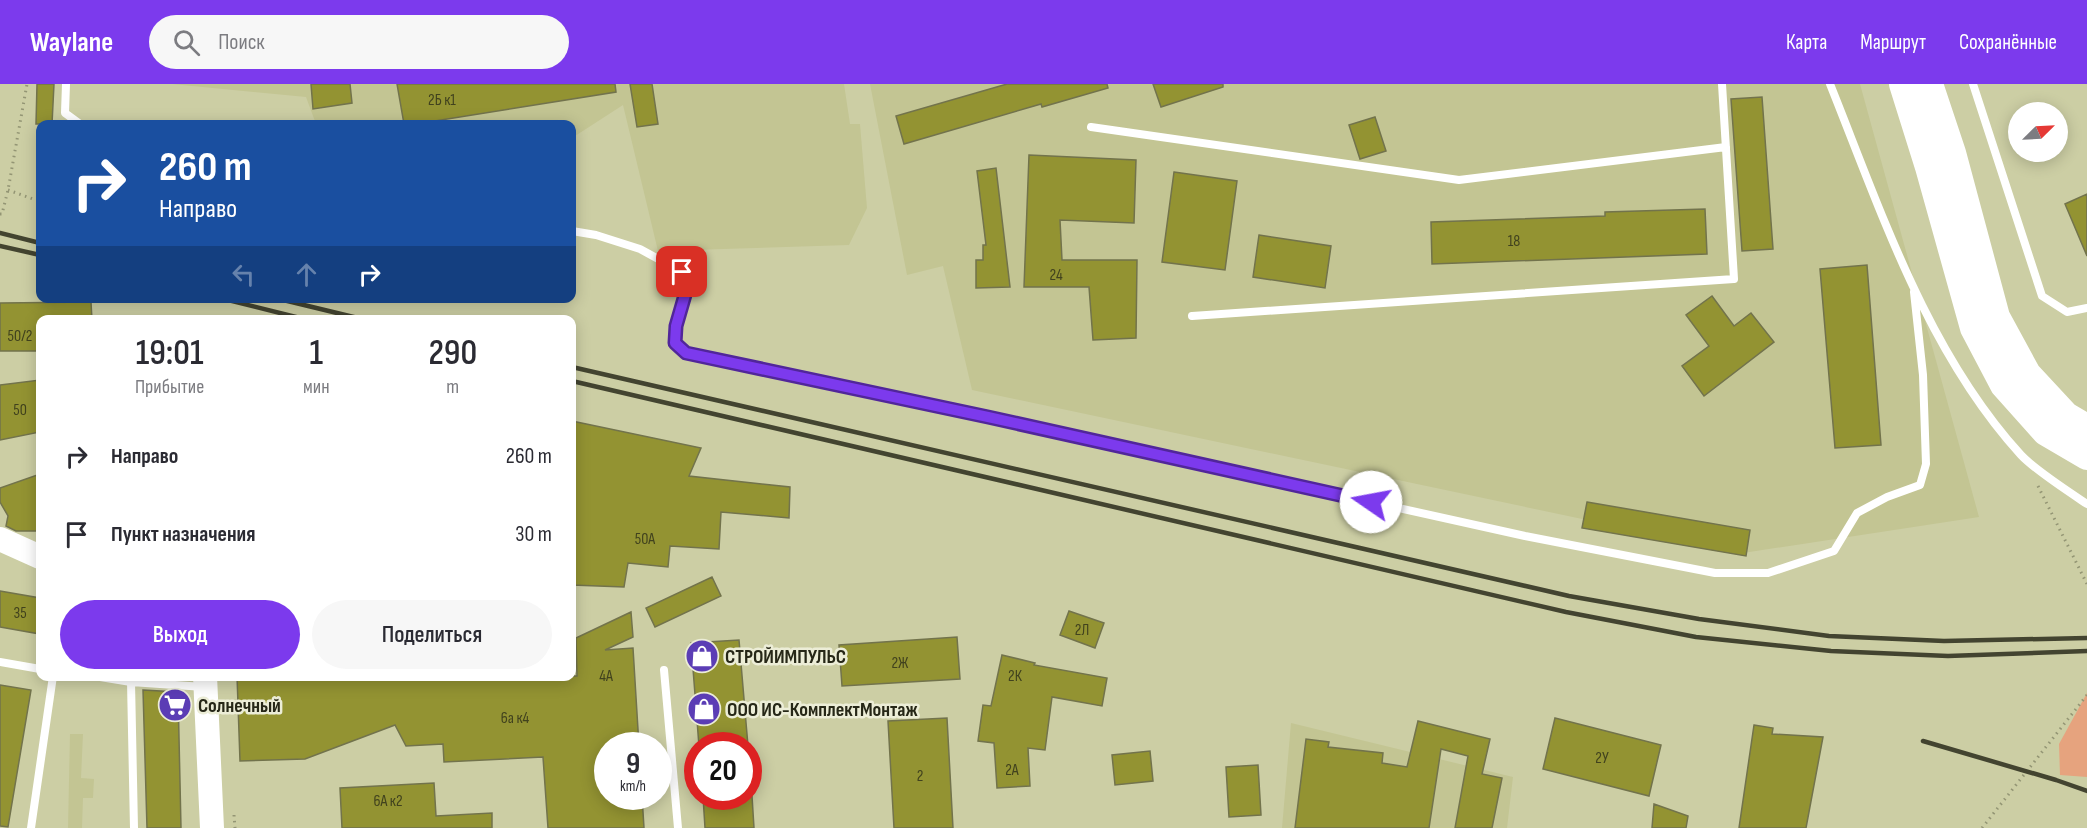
<!DOCTYPE html>
<html lang="ru">
<meta charset="utf-8">
<style>
:root{--surface:#fff;--page:#f7f7f7;--text:#2b2b33;--muted:#7c7c81;--accent:#7c3aed}
body{margin:0;font-family:"Sofia Sans Condensed",sans-serif;background:var(--page);color:var(--text);height:100vh;display:flex;flex-direction:column;font-size:22px;white-space:nowrap}
*{box-sizing:border-box;margin:0}
p{font-size:20px;color:var(--muted)}
.icon{flex:none;width:33px;height:33px;fill:none;stroke:currentColor;stroke-width:2;stroke-linecap:round;stroke-linejoin:round}
.map{position:relative;flex:1;overflow:hidden}
.side{position:absolute;left:36px;top:231px;width:540px;height:366px;display:flex;flex-direction:column;background:var(--surface);border-radius:12px;box-shadow:0 3px 15px #0003}
.side>*{flex:none}
.guide{position:absolute;left:36px;top:36px;width:540px;height:183px;border-radius:12px;box-shadow:0 3px 15px #0003;background:#1a4fa0;color:#fff;overflow:hidden}
.needle{width:39px;rotate:66deg}
.controls{position:absolute;left:2008px;top:18px;display:grid;gap:12px}
.controls a{display:grid;place-items:center;width:60px;height:60px;border-radius:50%;background:var(--surface);box-shadow:0 3px 15px #0003;font-size:30px}
.speed{position:absolute;left:594px;top:648px;display:flex;gap:12px;font-size:30px;font-weight:700;text-align:center}
.speed>*{display:grid;place-content:center;width:78px;height:78px;border-radius:50%;background:var(--surface);box-shadow:0 3px 15px #0003;line-height:1}
.speed small{font-size:15px;font-weight:400}
.speed .limit{border:9px solid #d22;background:#fff;color:#111}
.pin{position:absolute;display:grid;place-items:center;width:51px;height:51px;color:#fff;margin:-26px;border-radius:12px;box-shadow:0 3px 9px #0006}
.me{position:absolute;width:66px;margin:-33px;rotate:282deg;stroke-linejoin:round;filter:drop-shadow(0 0 4px #0008)}
.turn{display:flex;align-items:center;gap:21px;height:126px;padding:0 24px;font-size:27px}
.turn .icon{width:78px;height:78px;stroke-width:2.5}
.turn b{display:block;font-size:42px;line-height:51px}
.lanes{display:flex;align-items:center;height:57px;padding:0 24px;background:#0003;justify-content:center;gap:30px;direction:ltr}
.lanes .off{opacity:.35}
.eta{display:flex;justify-content:space-evenly;align-items:center;height:102px;text-align:center}
.eta b{font-size:36px;font-weight:600;line-height:42px}
.action{display:flex;gap:12px;margin-top:auto;padding:12px 24px}
.action a{flex:1;height:69px;border-radius:36px;background:var(--accent);color:#fff;font-size:24px;font-weight:600;line-height:69px;text-align:center}
.action a+a{background:var(--page);color:var(--text)}
ul{padding:0;list-style:none}
li{display:flex;align-items:center;gap:18px;height:78px;padding:0 24px}
li div{flex:1}
li b{display:block;font-size:22px}
li em{font-style:normal}
header{display:flex;align-items:center;gap:36px;box-sizing:border-box;height:84px;padding:0 30px;background:var(--accent);color:#fff}
header strong{font-size:28px}
nav{display:flex;gap:33px;margin-inline-start:auto;font-size:21px}
.search{width:420px;height:54px;background:var(--page);display:flex;align-items:center;gap:15px;box-sizing:border-box;padding:0 21px;border-radius:33px;color:var(--muted);font-size:22px}
.map>svg:first-child{display:block}
.built{fill:#c3c593}
.green{fill:#e6a37e}
.building{fill:#939332;stroke:#72734c;stroke-width:1.5}
.lines{fill:none;stroke-linecap:round;stroke-linejoin:round}
.path{stroke:#939574;stroke-width:3;stroke-dasharray:1.5 4.5;stroke-linecap:butt}
.service{stroke:#fff;stroke-width:8}
.secondary{stroke:#fff;stroke-width:24}
.trunk{stroke:#fff;stroke-width:28}
.rail{stroke:#434430;stroke-width:4.5}
.route-casing{stroke:#51269a;stroke-width:15}
.route{stroke:#7c3aed;stroke-width:10}
.labels{text-anchor:middle;stroke-width:5;stroke-linejoin:round;paint-order:stroke}
.number-label{font-size:16px;fill:#41421e}
.poi-label{font-size:20px;font-weight:bold;fill:#262717;stroke:#ecedd7;text-anchor:start}
</style>
<header>
<strong>Waylane</strong>
<div class="search"><svg class="icon" aria-label="search" viewBox="0 0 24 24"><circle cx="10" cy="10" r="6"/><path d="M15 15l6 6"/></svg>Поиск</div>
<nav><a>Карта</a><a>Маршрут</a><a>Сохранённые</a></nav>
</header>
<div class="map">
<svg width="2087" height="744" viewBox="0 0 2087 744">
<rect width="100%" height="100%" fill="#cccea4"/>
<path class="built" d="M172 0H844L850 40H860L867 124 849 161 658 167 623 21 572 54V40H316L306 13Z
M870 0H1860L1979 433 1743 469 972 306 943 182 907 191Z
M1291 639 1513 693 1507 744H1282Z
M70 650H83L81 694 94 695 93 714H83L82 744H68Z"/>
<path class="green" d="M2087 609V693L2060 691 2059 660Z"/>
<path class="building" d="M37 0H54L52 40H36Z
M311 0H350L352 19 313 25Z
M397 0H615L616 8 416 40H404Z
M630 0H652L658 40 637 43Z
M1007 0H1107L1108 4 1042 23 1041 20 904 60 896 32Z
M1153 0H1223V3L1161 23Z
M1762 13 1773 165 1742 167 1731 15Z
M1375 33 1386 67 1360 75 1349 41Z
M1029 71 1136 76 1134 139 1060 136 1062 176H1137L1136 254 1093 256 1089 203H1024Z
M996 84 1010 203 976 204V176H983V161H986L977 87Z
M1174 88 1237 97 1225 186 1162 178Z
M2087 110V172L2065 120Z
M1705 125 1707 170 1432 180 1431 138 1605 132V128Z
M1259 151 1331 162 1325 204 1253 193Z
M1867 181 1881 361 1835 364 1820 185Z
M1712 212 1734 242 1751 229 1774 258 1704 312 1682 282 1709 262 1686 231Z
M91 218 92 236H40V267H0V219Z
M40 296V348L0 356V301Z
M572 337 701 364 689 392 790 403 789 434 721 428 719 465 670 462 668 483 628 479 624 503 572 501Z
M40 390V447H16L6 442 8 432 0 418V404Z
M1587 418 1750 446 1746 472 1582 444Z
M712 493 721 512 655 543 646 524Z
M0 507 40 514V550L0 543Z
M1069 527 1104 539 1095 564 1060 551Z
M631 528 633 553 605 566 633 564 639 662H608V712H642L644 744H548L543 673 444 678 443 660 406 662 395 641 305 675 240 677 237 592H577L576 554Z
M957 553 960 595 842 602 839 561Z
M739 556 748 662H699L691 559Z
M1002 571 1035 579 1034 581 1107 594 1102 622 1052 613 1045 666 1028 664 1030 702 997 704 994 659 978 657 983 621 991 622Z
M0 601 31 606 8 743 0 742Z
M143 606 178 608 181 744H147Z
M947 634 953 744H894L888 637Z
M1555 634 1661 661 1649 712 1543 685Z
M1418 637 1490 655 1482 690 1502 694 1492 744H1455L1468 672 1441 665 1429 744H1295L1306 655 1329 658 1328 663 1383 669 1382 679 1407 683Z
M1754 641 1773 644 1772 650 1823 653 1806 744H1739Z
M1150 667 1153 697 1115 701 1112 671Z
M1258 681 1261 731 1229 733 1226 683Z
M434 699 436 732 492 729V744H342L340 704Z
M703 712H752L754 744H705Z
M1654 720 1688 732 1686 744H1652Z"/>
<g class="lines">
<path class="path" d="M8 106 36 116
M0 130H2L8 106 27 0
M2038 402 2087 500
M234 731 235 744
M1982 744 2087 611"/>
<path class="service" d="M66 0 65 29 80 40H85
M1830 0C1881 127 1927 268 2021 371 2035 386 2069 408 2087 420
M1973 0 2042 212 2067 228 2087 224
M1091 43 1459 96 1726 63
M572 147 596 151 640 165 682 188 687 196V204L676 242 675 259 686 269 988 333 1525 452 1715 489H1768L1834 467 1857 429 1887 413 1920 401 1926 380 1923 291 1914 208
M1192 232 1734 195 1722 0
M0 578 40 585
M664 586 678 744
M94 592 131 598 204 603
M131 598 134 744
M31 744 53 592"/>
<path class="secondary" d="M0 455 40 473
M205 592 212 744"/>
<path class="trunk" d="M1903 0 1929 83 1974 244 2004 301 2046 348 2087 372
M1929 0 1952 69 1996 233 2027 290 2066 332 2087 344"/>
<path class="rail" d="M0 149 40 159
M0 162 40 171
M220 214 308 236
M275 214 366 236
M572 283 1569 512 1699 535 1829 552 1944 557 2087 554
M572 297 1566 528 1696 553 1831 567 1948 572 2087 567
M1923 657 2056 696 2087 707"/>
</g>
<g class="lines">
<g class="route-casing">
<path id="route" d="M682 188 687 196V204L676 242 675 259 686 269 988 333 1371 418"/>
</g>
<use href="#route" class="route"/>
</g>
<defs>
<g id="shop-disc" transform="scale(1.725)"><circle r="9.5" fill="#5b3db5" stroke="#ecedd7"/><path d="M-5-2.5h2.3a2.7 3.5 0 0 1 5.4 0H5L5.5 6h-11ZM-1.5-2.5h3a1.5 2.3 0 0 0-3 0Z" fill="#fff"/></g>
<g id="supermarket-disc" transform="scale(1.725)"><circle r="9.5" fill="#5b3db5" stroke="#ecedd7"/><path d="M-6-5.5h2.5l.6 2H6L4.5 2H-2.5L-4.4-4H-6ZM-1.5 3.2a1.3 1.3 0 1 0 .1 0ZM3 3.2a1.3 1.3 0 1 0 .1 0Z" fill="#fff"/></g>
</defs>
<g fill-rule="evenodd">
<use href="#shop-disc" x="702" y="572"/>
<use href="#supermarket-disc" x="175" y="621"/>
<use href="#shop-disc" x="704" y="625"/>
</g>
<g class="labels">
<g class="number-label">
<text x="442" y="21">2Б к1</text>
<text x="1514" y="162">18</text>
<text x="1056" y="196">24</text>
<text x="20" y="257">50/2</text>
<text x="20" y="331">50</text>
<text x="645" y="460">50А</text>
<text x="20" y="534">35</text>
<text x="1082" y="551">2Л</text>
<text x="900" y="584">2Ж</text>
<text x="606" y="597">4А</text>
<text x="1015" y="597">2К</text>
<text x="515" y="639">6а к4</text>
<text x="1602" y="679">2У</text>
<text x="1012" y="691">2А</text>
<text x="920" y="697">2</text>
<text x="388" y="722">6А к2</text>
</g>
<g class="poi-label">
<text x="725" y="579">СТРОЙИМПУЛЬС</text>
<text x="198" y="628">Солнечный</text>
<text x="727" y="632">ООО ИС-КомплектМонтаж</text>
</g>
</g>
</svg>
<div class="controls">
<a><svg class="needle" viewBox="-14 -14 28 28"><path d="M0-13l5 13h-10z" fill="#e53935"/><path d="M0 13l5-13h-10z" fill="#7c7c81"/></svg></a>
</div>
<div class="speed"><div>9<small>km/h</small></div><div class="limit">20</div></div>
<div class="pin" style="left:682px;top:188px;background:#d93025"><svg class="icon" aria-label="arrive" viewBox="0 0 24 24"><path d="M6 21V4h12l-3 4 3 4H6"/></svg></div>
<svg class="me" style="left:1371px;top:418px" viewBox="-20 -20 40 40"><circle r="19" fill="#fff"/><path d="M0-13L10 11 0 6-10 11z" fill="#7c3aed"/></svg>
<div class="guide">
<div class="turn"><svg class="icon" aria-label="right" viewBox="0 0 24 24"><path d="M7 20v-9h11M14 6l5 5-5 5"/></svg><div><b>260 m</b>Направо</div></div>
<div class="lanes"><svg class="icon off" aria-label="left" viewBox="0 0 24 24"><path d="M17 20v-9H6M10 6l-5 5 5 5"/></svg><svg class="icon off" aria-label="ahead" viewBox="0 0 24 24"><path d="M12 20V5M6 11l6-6 6 6"/></svg><svg class="icon" aria-label="right" viewBox="0 0 24 24"><path d="M7 20v-9h11M14 6l5 5-5 5"/></svg></div>
</div>
<section class="side">
<div class="eta">
<div><b>19:01</b><p>Прибытие</p></div>
<div><b>1</b><p>мин</p></div>
<div><b>290</b><p>m</p></div>
</div>
<ul>
<li><svg class="icon" aria-label="right" viewBox="0 0 24 24"><path d="M7 20v-9h11M14 6l5 5-5 5"/></svg><div><b>Направо</b></div><em>260 m</em></li>
<li><svg class="icon" aria-label="arrive" viewBox="0 0 24 24"><path d="M6 21V4h12l-3 4 3 4H6"/></svg><div><b>Пункт назначения</b></div><em>30 m</em></li>
</ul>
<div class="action"><a>Выход</a><a>Поделиться</a></div>
</section>
</div>
